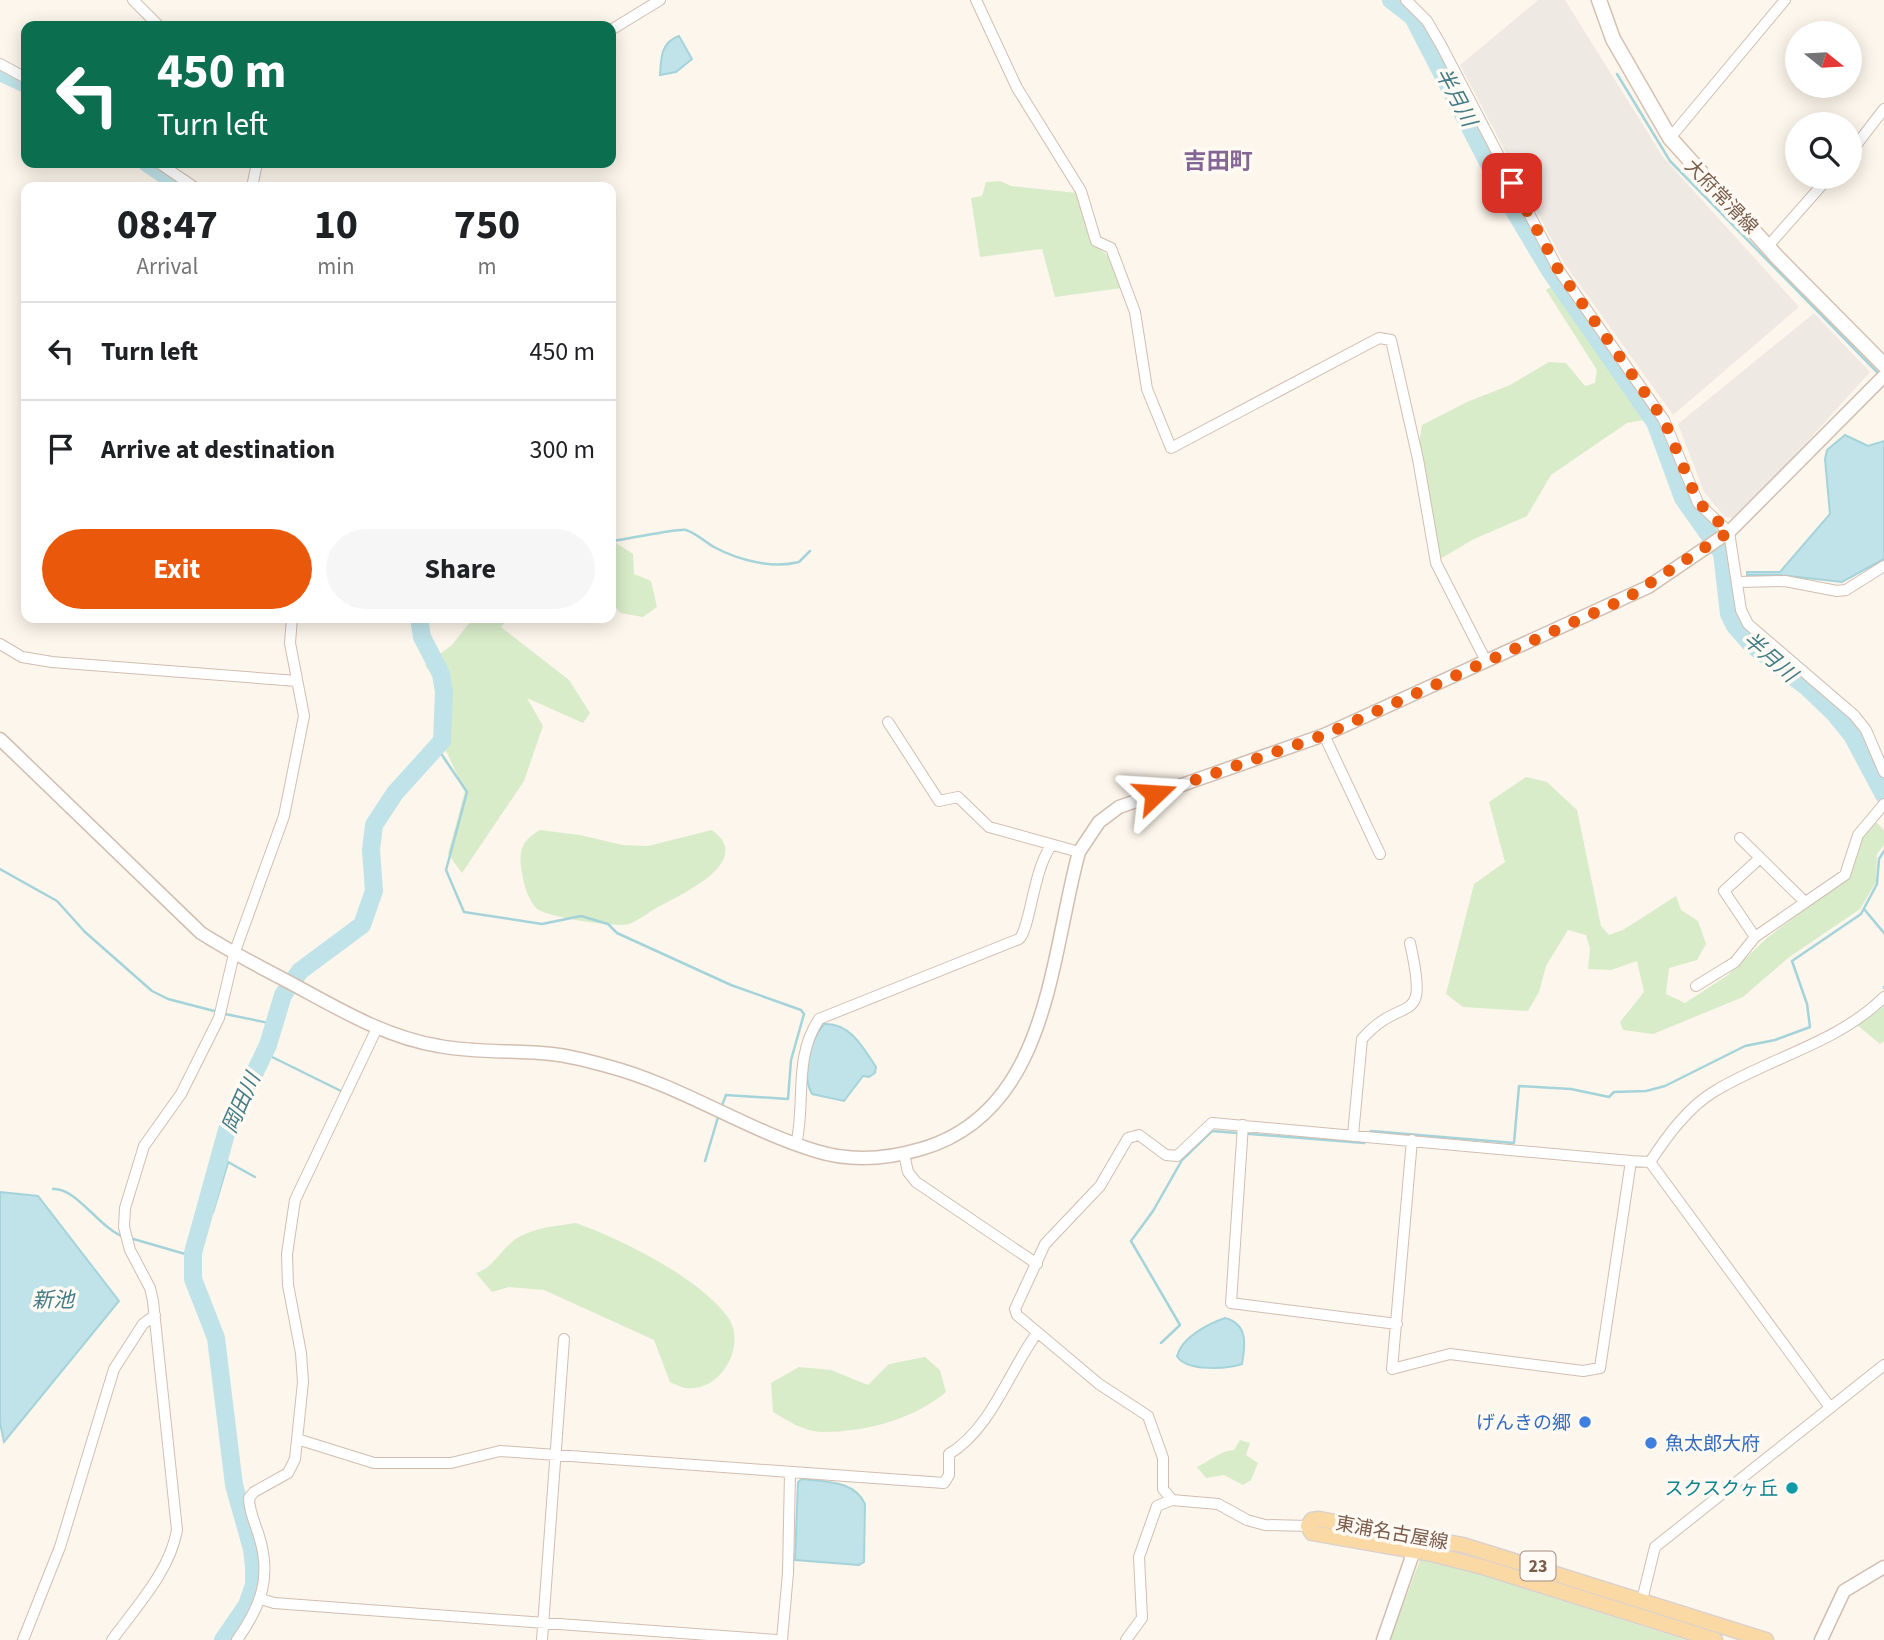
<!DOCTYPE html>
<meta charset="utf-8">
<style>
:root{--surface:#fff;--page:#f6f6f6;--text:#202124;--muted:#757577;--line:#e0e0e0;--accent:#ea580c}
body{margin:0;font-family:"Source Sans 3","Noto Sans JP",sans-serif;background:var(--page);color:var(--text);height:100vh;display:flex;flex-direction:column;font-size:26px;white-space:nowrap}
*{box-sizing:border-box;margin:0}
p{font-size:23px;color:var(--muted)}
.icon{flex:none;width:38px;height:38px;fill:none;stroke:currentColor;stroke-width:2;stroke-linecap:round;stroke-linejoin:round}
.map{position:relative;flex:1;overflow:hidden}
.sheet{position:absolute;left:21px;top:182px;width:595px;height:441px;display:flex;flex-direction:column;background:var(--surface);border-radius:14px;box-shadow:0 4px 18px #0003}
.sheet>*{flex:none}
.hud{position:absolute;left:21px;top:21px;width:595px;height:147px;border-radius:14px;box-shadow:0 4px 18px #0003;background:#0b6e4f;color:#fff;overflow:hidden}
.needle{width:46px;rotate:108deg}
.controls{position:absolute;left:1785px;top:21px;display:grid;gap:14px}
.controls a{display:grid;place-items:center;width:77px;height:77px;border-radius:50%;background:var(--surface);box-shadow:0 4px 18px #0003;font-size:35px}
.pin{position:absolute;display:grid;place-items:center;width:60px;height:60px;color:#fff;margin:-30px;border-radius:14px;box-shadow:0 4px 10px #0006}
.me{position:absolute;width:77px;margin:-38px;rotate:70deg;stroke-linejoin:round;filter:drop-shadow(0 0 5px #0008)}
.turn{display:flex;align-items:center;gap:24px;height:147px;padding:0 21px;font-size:32px}
.turn .icon{width:91px;height:91px;stroke-width:2.5}
.turn b{display:block;font-size:49px;line-height:60px}
.eta{display:flex;justify-content:space-evenly;align-items:center;height:119px;text-align:center}
.eta b{font-size:42px;font-weight:700;line-height:49px}
.action{display:flex;gap:14px;margin-top:auto;padding:14px 21px}
.action a{flex:1;height:80px;border-radius:42px;background:var(--accent);color:#fff;font-size:28px;font-weight:700;line-height:80px;text-align:center}
.action a+a{background:var(--page);color:var(--text)}
ul{padding:0;list-style:none}
li{display:flex;align-items:center;gap:21px;height:98px;padding:0 21px;border-top:2px solid var(--line)}
li div{flex:1}
li b{display:block;font-size:26px}
li em{font-style:normal}
.map>svg:first-child{display:block}
.industrial{fill:#efe9e4}
.green{fill:#d8ecc9}
.water{fill:#bfe3e8;stroke:#a5d3da;stroke-width:2}
.lines{fill:none;stroke-linecap:round;stroke-linejoin:round}
.stream{stroke:#a5d3da;stroke-width:2.5}
.river{stroke:#bfe3e8;stroke-width:18}
.minor-casing{stroke:#d1beb0;stroke-width:12}
.tertiary-casing{stroke:#d1beb0;stroke-width:15}
.secondary-casing{stroke:#d6c0b0;stroke-width:17}
.primary-casing{stroke:#dad1cd;stroke-width:17}
.minor{stroke:#fff;stroke-width:10}
.tertiary{stroke:#fff;stroke-width:12}
.secondary{stroke:#fff;stroke-width:14}
.primary{stroke:#fbd9a5;stroke-width:14}
.route{stroke:#ea580c;stroke-width:12;stroke-dasharray:0 21.6}
.shop-dot{fill:#3f7fe0;stroke:#fffaf3;stroke-width:2.5}
.culture-dot{fill:#0f9aa8;stroke:#fffaf3;stroke-width:2.5}
.labels{text-anchor:middle;stroke-width:7;stroke-linejoin:round;paint-order:stroke}
.shield{fill:#fffaf3;stroke:#a28b7f;stroke-width:2}
.shield-label{font-size:18px;font-weight:bold;fill:#7a5c4d}
.street-label{font-size:19px;fill:#7a5c4d;stroke:#fffaf3}
.shop-label{font-size:19px;fill:#366cbe;stroke:#fffaf3;text-anchor:end}
.culture-label{font-size:19px;fill:#0d838f;stroke:#fffaf3;text-anchor:end}
.water-label{font-size:21px;font-style:italic;fill:#437c86;stroke:#fffaf3}
.quarter-label{font-size:23px;font-weight:bold;fill:#846695;stroke:#fffaf3}
</style>
<div class="map">
<svg width="1884" height="1640" viewBox="0 0 1884 1640">
<rect width="100%" height="100%" fill="#fdf6ec"/>
<path class="industrial" d="M1538 0H1565L1663 157 1799 307 1673 415 1564 263 1460 65Z
M1814 313 1870 372 1781 471 1732 518 1725 517 1704 492 1678 424Z"/>
<path class="green" d="M1000 181 1011 186 1077 193 1093 244 1112 259 1122 288 1055 297 1042 249 980 257 971 198 982 196 986 182Z
M1554 285 1650 419 1627 423 1551 475 1527 516 1472 540 1442 558 1435 546 1419 444 1422 425 1467 402 1510 385 1549 362 1566 363 1585 386 1595 383 1597 370 1546 290Z
M611 540 633 554 634 574 651 581 657 607 643 617 620 613 611 601Z
M473 618H508L501 627 569 680 590 713 583 723 527 698 543 726 524 781 462 873 448 854 465 791 445 749 450 702 425 665 452 645Z
M1526 777 1547 782 1577 810 1601 926 1609 935 1623 930 1676 896 1681 910 1698 921 1706 944 1697 960 1669 968 1666 994 1685 1003 1728 975 1767 938 1847 877 1862 838 1875 821 1884 830V845L1877 854 1876 882 1860 909 1788 958 1743 997 1653 1034 1623 1030 1620 1022 1644 992 1637 961 1611 970 1588 969 1590 949 1586 935 1568 930 1546 966 1539 992 1528 1011 1463 1007 1446 994 1474 884 1505 862 1489 802Z
M540 830 580 835 622 845 648 846 712 830C755 861 683 893 662 905 651 910 640 920 629 924 616 928 545 917 536 908 528 899 524 885 522 873 518 851 521 841 540 830Z
M1884 1006V1041L1880 1044 1857 1025Z
M576 1223C621 1239 698 1277 727 1316 748 1343 722 1393 685 1388 681 1387 675 1384 670 1382L654 1340 544 1290 509 1287 492 1292 476 1273C493 1268 499 1252 513 1241 530 1228 555 1226 576 1223Z
M925 1357 940 1370 946 1392C914 1419 866 1432 823 1432 805 1432 788 1421 773 1412L771 1383 799 1367 831 1370 868 1385 889 1364Z
M1240 1440 1250 1443 1246 1455 1258 1463 1251 1480 1243 1485 1224 1475 1206 1478 1197 1467C1210 1461 1219 1451 1234 1450Z
M1433 1559 1686 1640H1390L1420 1560Z"/>
<path class="water" d="M679 36 692 59 676 72 660 75C661 58 661 42 679 36Z
M1845 435 1868 446 1884 441V559L1842 582 1780 575H1747V572H1780L1830 514 1825 459 1827 450Z
M824 1024C850 1022 864 1049 876 1067L875 1073 869 1077 863 1076 844 1101 812 1094C801 1076 810 1040 824 1024Z
M0 1192 38 1196 119 1301 4 1442 0 1423Z
M1225 1318C1249 1324 1245 1347 1242 1364 1227 1369 1186 1372 1177 1356 1182 1337 1208 1324 1225 1318Z
M802 1479C825 1482 854 1480 865 1504L864 1562 859 1565 795 1560 798 1482Z"/>
<g class="lines">
<path class="stream" d="M1617 74 1670 161 1880 375
M611 541C626 540 678 528 686 530 696 533 705 542 714 547 738 560 772 569 799 562L810 551
M438 749 467 792 446 870 464 912 542 924 581 916 608 924 617 933 731 985 801 1010 804 1014 791 1060 788 1099 726 1095 721 1108
M0 869 57 901 85 932 152 991 168 999 218 1012
M1864 909 1884 933
M1884 988V987
M225 1014 274 1024
M264 1053 341 1091
M1369 1134 1371 1131 1514 1143 1519 1086 1571 1089 1609 1097 1614 1092 1646 1091 1665 1086 1745 1046 1775 1040 1810 1027 1807 1004 1792 961 1861 914 1877 884 1879 859 1884 851
M705 1161 719 1114
M53 1189C76 1187 100 1229 124 1237
M203 1209 213 1212 228 1162 255 1177
M130 1238 192 1256
M1161 1343 1180 1325 1131 1241 1153 1211 1182 1160 1212 1131 1364 1143 1365 1140"/>
<path class="river" d="M1391 0 1413 17 1506 197 1549 269 1655 422 1683 498 1722 553 1729 614 1735 626 1751 644 1808 688 1834 713 1852 735 1884 795
M0 72 26 84
M147 163 182 187
M223 1640 247 1605 254 1585V1567L252 1549 234 1485 216 1338 193 1279V1253L227 1130 268 1045 283 995 300 971 362 925 374 891 371 850 374 825 395 793 442 741 444 692 441 674 422 637 419 618"/>
<g class="minor-casing">
<path id="minor" d="M133 0 159 26
M976 0 1017 88 1081 191 1096 241 1111 248 1135 312 1147 389 1171 448 1379 338 1391 340 1418 459 1436 563 1486 661
M1406 0 1427 21 1441 45 1558 269 1664 420 1698 503 1729 532 1741 610 1748 624 1854 715 1866 730 1884 772
M611 30 660 0
M0 64 26 78
M1670 138 1785 0
M1850 153 1884 109
M159 163 194 187
M252 187 257 163
M1769 245 1829 177
M1739 582 1785 581 1837 591 1846 590 1884 566
M0 644 22 657 52 662 297 681
M888 722 939 801 958 797 989 827 1079 852
M1324 735 1380 854
M1740 838 1804 901
M1755 937 1724 891 1760 858
M1696 986 1735 962 1755 937 1845 875 1858 835 1884 804
M1243 1125 1231 1303 1397 1324
M1353 1135 1362 1039C1404 991 1430 1032 1410 943
M1412 1140 1392 1369 1450 1354 1583 1371 1600 1368 1631 1161 1650 1162
M796 1145C806 1102 793 1058 819 1019L1019 939C1030 930 1033 870 1051 846
M904 1154 908 1172 916 1182 1037 1264
M1650 1162 1829 1406
M1650 1162C1667 1136 1688 1107 1715 1091 1769 1058 1838 1043 1884 997
M297 1439 374 1463H451L500 1451 944 1483 949 1475V1454C991 1429 1009 1371 1037 1333
M1172 1500 1218 1504 1247 1520 1265 1525 1308 1526
M261 1599 274 1603 776 1640
M1642 1600 1655 1547 1884 1365
M23 1640 60 1547 114 1369 143 1324 155 1315
M112 1640C136 1607 170 1571 177 1530L153 1301 150 1288 130 1250 124 1227 125 1208 144 1146 181 1094 219 1018 234 954 284 816 304 716 290 643 292 618
M237 1640C261 1606 272 1577 259 1536 255 1523 249 1511 249 1498L254 1492 288 1473 295 1459 303 1382 301 1353 288 1285 287 1254 295 1200 377 1028
M542 1640 564 1339
M782 1640 788 1573 790 1472
M1126 1640 1142 1618 1139 1557 1157 1506 1172 1500 1163 1489V1458L1148 1416 1099 1384 1017 1315 1015 1309 1045 1244 1100 1186 1128 1138 1139 1135 1166 1155 1177 1156 1212 1123 1631 1161"/>
</g>
<g class="tertiary-casing">
<path id="tertiary" d="M0 739 201 933C228 950 256 965 285 980 334 1006 383 1037 439 1046 476 1053 514 1050 552 1054 570 1056 589 1061 607 1066 680 1085 744 1129 816 1151 851 1162 887 1159 921 1149 1049 1112 1050 958 1079 852L1099 822 1119 807 1324 735 1648 587 1729 532 1884 376
M1383 1640 1417 1542
M1821 1640 1844 1591 1884 1567"/>
</g>
<g class="secondary-casing">
<path id="secondary" d="M1599 0 1613 39 1670 138 1777 257 1884 365"/>
</g>
<g class="primary-casing">
<path id="primary" d="M1715 1640 1483 1567 1432 1554 1312 1533 1308 1526 1312 1520 1319 1519 1463 1545 1766 1640"/>
</g>
<use href="#minor" class="minor"/>
<use href="#tertiary" class="tertiary"/>
<use href="#secondary" class="secondary"/>
<use href="#primary" class="primary"/>
</g>
<g class="lines">
<path class="route" d="M1155 794 1324 735 1627 598 1729 532 1698 502 1664 420 1558 269 1512 183"/>
</g>
<g class="shop-dot">
<circle cx="1585" cy="1422" r="7"/>
<circle cx="1651" cy="1443" r="7"/>
</g>
<circle class="culture-dot" cx="1792" cy="1488" r="7"/>
<g class="labels">
<rect class="shield" x="1520.5" y="1551.5" width="35" height="29" rx="5"/>
<g class="shield-label">
<text x="1538" y="1572">23</text>
</g>
<g class="street-label">
<text transform="translate(1722 196) rotate(46)" y="7">大府常滑線</text>
<text transform="translate(1392 1532) rotate(10)" y="7">東浦名古屋線</text>
</g>
<g class="shop-label">
<text x="1571" y="1429">げんきの郷</text>
<text x="1665" y="1450" text-anchor="start">魚太郎大府</text>
</g>
<g class="culture-label">
<text x="1778" y="1495">スクスクヶ丘</text>
</g>
<g class="water-label">
<text transform="translate(1456 97) rotate(62)" y="7">半月川</text>
<text transform="translate(1770 657) rotate(41)" y="7">半月川</text>
<text transform="translate(241 1103) rotate(-66)" y="7">岡田川</text>
<text x="53" y="1307">新池</text>
</g>
<g class="quarter-label">
<text x="1218" y="169">吉田町</text>
</g>
</g>
</svg>
<div class="controls">
<a><svg class="needle" viewBox="-14 -14 28 28"><path d="M0-13l5 13h-10z" fill="#e53935"/><path d="M0 13l5-13h-10z" fill="#757577"/></svg></a>
<a><svg class="icon" aria-label="search" viewBox="0 0 24 24"><circle cx="10" cy="10" r="6"/><path d="M15 15l6 6"/></svg></a>
</div>
<div class="pin" style="left:1512px;top:183px;background:#d93025"><svg class="icon" aria-label="arrive" viewBox="0 0 24 24"><path d="M6 21V4h12l-3 4 3 4H6"/></svg></div>
<svg class="me" style="left:1155px;top:794px" viewBox="-20 -20 40 40"><path d="M0-17L14 15 0 8-14 15z" fill="#ea580c" stroke="#fff" stroke-width="4"/></svg>
<div class="hud">
<div class="turn"><svg class="icon" aria-label="left" viewBox="0 0 24 24"><path d="M17 20v-9H6M10 6l-5 5 5 5"/></svg><div><b>450 m</b>Turn left</div></div>
</div>
<section class="sheet">
<div class="eta">
<div><b>08:47</b><p>Arrival</p></div>
<div><b>10</b><p>min</p></div>
<div><b>750</b><p>m</p></div>
</div>
<ul>
<li><svg class="icon" aria-label="left" viewBox="0 0 24 24"><path d="M17 20v-9H6M10 6l-5 5 5 5"/></svg><div><b>Turn left</b></div><em>450 m</em></li>
<li><svg class="icon" aria-label="arrive" viewBox="0 0 24 24"><path d="M6 21V4h12l-3 4 3 4H6"/></svg><div><b>Arrive at destination</b></div><em>300 m</em></li>
</ul>
<div class="action"><a>Exit</a><a>Share</a></div>
</section>
</div>
